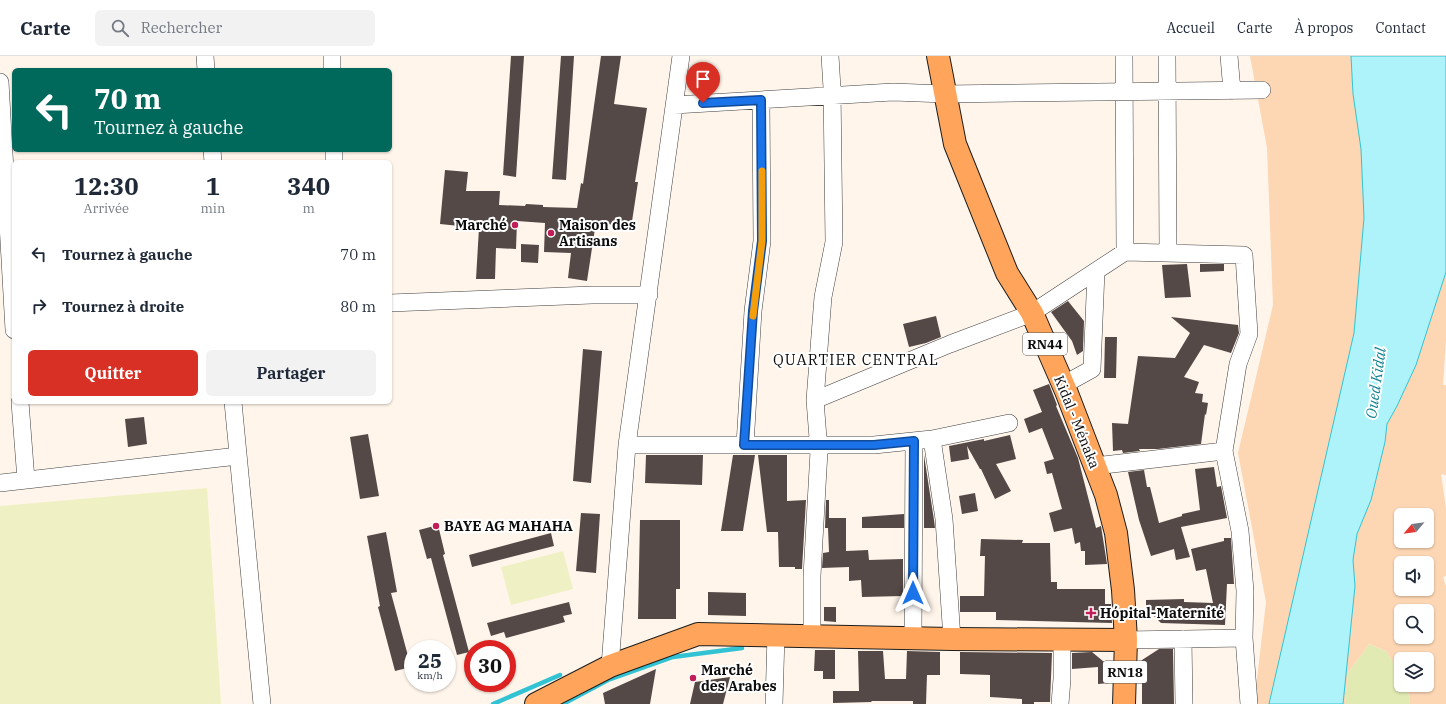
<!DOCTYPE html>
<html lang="fr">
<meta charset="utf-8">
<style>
:root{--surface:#fff;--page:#f2f2f3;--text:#1f2937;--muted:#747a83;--line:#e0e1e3;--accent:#d93025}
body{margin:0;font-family:"IBM Plex Serif",serif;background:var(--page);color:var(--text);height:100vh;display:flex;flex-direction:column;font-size:15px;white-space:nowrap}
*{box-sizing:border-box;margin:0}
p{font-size:13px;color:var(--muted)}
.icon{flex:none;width:22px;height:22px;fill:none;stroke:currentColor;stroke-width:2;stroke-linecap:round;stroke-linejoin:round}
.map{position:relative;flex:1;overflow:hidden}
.panel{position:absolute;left:12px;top:104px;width:380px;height:244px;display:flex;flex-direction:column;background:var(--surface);border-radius:6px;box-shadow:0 1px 3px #0004}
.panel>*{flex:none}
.banner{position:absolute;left:12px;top:12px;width:380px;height:84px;border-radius:6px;box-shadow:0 1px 3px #0004;background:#00695c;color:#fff;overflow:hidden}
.needle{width:26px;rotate:241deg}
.fabs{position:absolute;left:1394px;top:452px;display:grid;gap:8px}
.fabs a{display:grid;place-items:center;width:40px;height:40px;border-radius:6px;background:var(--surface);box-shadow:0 1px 3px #0004;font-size:20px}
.speed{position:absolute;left:404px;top:584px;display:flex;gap:8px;font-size:20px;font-weight:700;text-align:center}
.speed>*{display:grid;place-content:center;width:52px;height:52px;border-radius:50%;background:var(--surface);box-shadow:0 1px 3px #0004;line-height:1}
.speed small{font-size:10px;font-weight:400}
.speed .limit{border:6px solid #d22;background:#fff;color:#111}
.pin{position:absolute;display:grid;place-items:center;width:34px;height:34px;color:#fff;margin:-41px -17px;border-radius:50% 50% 50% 0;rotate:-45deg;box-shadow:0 0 4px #0007}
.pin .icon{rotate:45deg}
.me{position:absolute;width:44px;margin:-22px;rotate:0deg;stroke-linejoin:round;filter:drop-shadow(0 0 3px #0008)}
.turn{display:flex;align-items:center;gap:14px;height:84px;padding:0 16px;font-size:18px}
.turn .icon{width:52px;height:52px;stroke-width:2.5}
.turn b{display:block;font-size:28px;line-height:34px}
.eta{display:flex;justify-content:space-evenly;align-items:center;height:68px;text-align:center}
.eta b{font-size:24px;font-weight:800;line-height:28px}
.primary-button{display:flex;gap:8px;margin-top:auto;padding:8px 16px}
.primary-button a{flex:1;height:46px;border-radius:6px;background:var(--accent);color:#fff;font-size:16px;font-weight:800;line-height:46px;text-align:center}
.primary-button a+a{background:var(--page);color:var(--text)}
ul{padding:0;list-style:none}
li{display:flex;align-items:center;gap:12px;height:52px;padding:0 16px}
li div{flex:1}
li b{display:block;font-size:15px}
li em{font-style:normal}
header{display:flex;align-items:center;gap:24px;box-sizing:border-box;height:56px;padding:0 20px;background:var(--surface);border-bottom:1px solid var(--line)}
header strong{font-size:19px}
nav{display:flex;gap:22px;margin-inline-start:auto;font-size:14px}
.search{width:280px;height:36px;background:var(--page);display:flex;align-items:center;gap:10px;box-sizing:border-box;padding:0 14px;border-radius:6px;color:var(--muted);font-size:15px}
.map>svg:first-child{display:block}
.green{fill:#e1eab3}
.sand{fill:#fdd7b4;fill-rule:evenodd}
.pitch{fill:#eff1c5}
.water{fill:#adf3f9;stroke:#31c3d3}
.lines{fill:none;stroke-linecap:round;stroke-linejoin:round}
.stream{stroke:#31c3d3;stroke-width:4.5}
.building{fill:#554948}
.street-casing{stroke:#3f3f3f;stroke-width:18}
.primary-casing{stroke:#1d1d1d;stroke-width:24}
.street{stroke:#fff;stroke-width:17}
.primary{stroke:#fea55b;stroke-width:22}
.route-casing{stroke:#114b97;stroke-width:10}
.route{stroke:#1a73e8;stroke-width:7}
.slow{stroke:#f59e0b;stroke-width:7}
.poi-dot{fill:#c11e57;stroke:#fff;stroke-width:1.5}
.labels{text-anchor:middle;stroke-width:4;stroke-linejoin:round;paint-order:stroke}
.shield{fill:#fff;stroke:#555;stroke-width:1}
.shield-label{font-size:13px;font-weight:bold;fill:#0c0c0c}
.poi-label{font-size:14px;font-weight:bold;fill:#0c0c0c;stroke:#fff;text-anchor:start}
.street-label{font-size:14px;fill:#0c0c0c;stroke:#fff}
.neighbourhood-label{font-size:15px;letter-spacing:1px;fill:#0c0c0c;stroke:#fff}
.water-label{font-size:15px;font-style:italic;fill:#108294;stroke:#fff}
</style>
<header>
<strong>Carte</strong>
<div class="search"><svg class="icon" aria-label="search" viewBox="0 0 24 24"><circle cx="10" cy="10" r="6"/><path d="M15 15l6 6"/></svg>Rechercher</div>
<nav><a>Accueil</a><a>Carte</a><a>À propos</a><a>Contact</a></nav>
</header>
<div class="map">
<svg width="1446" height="648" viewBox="0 0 1446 648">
<rect width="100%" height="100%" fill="#fff5ea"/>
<path class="green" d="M1369 588 1386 595 1400 616 1401 629H1405L1410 642 1409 648H1345L1348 617Z"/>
<path class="sand" d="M1250 0H1351L1353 38 1361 93 1364 162 1354 277 1269 648H1254L1266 546 1238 397 1273 249 1267 92Z
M1446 216V284L1443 329H1446V419L1441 418 1446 452V520L1443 521 1446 530V648H1409L1410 642 1405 629H1427V603H1401V618L1386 595 1369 588 1348 617 1345 648H1343L1355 530 1353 504 1357 478 1371 444 1385 386 1387 368 1397 350 1416 309ZM1401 459H1427V485H1401ZM1401 507H1427V533H1401ZM1401 555H1427V581H1401Z"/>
<path class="pitch" d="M207 432 221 648H0V450Z
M563 495 573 533 511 549 501 511Z"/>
<path class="water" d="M1351 0H1446V216L1416 309 1397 350 1387 368 1385 386 1371 444 1357 478 1353 504 1355 530 1343 648H1269L1354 277 1364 162 1361 93 1353 38Z"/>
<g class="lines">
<path class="stream" d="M493 648 560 619
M563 648 608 624 673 601 742 592"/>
</g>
<path class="building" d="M511 0H524L516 121 503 119Z
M561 0H574L566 124 552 123Z
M601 0H621L614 48 647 52 635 126H638L631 172 596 166 587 225 568 222 571 197 544 196 545 167 517 165 516 193 496 192 495 223H476L479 172 440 168 445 114 468 116 466 135H500L499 149 525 150 526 148 543 149V151L577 152 581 127 583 128Z
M521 188 539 189 538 207 521 206Z
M1187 208 1191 241 1165 242 1162 209Z
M1200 208H1224V215L1200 216Z
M1068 245 1084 265 1083 295 1077 299 1072 285 1051 256Z
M936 260 941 281 926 287 909 291 903 268Z
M1171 261 1238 269 1239 277 1231 297 1204 289 1184 321 1199 326 1195 337 1203 338 1202 346 1208 347 1206 359 1205 358 1201 388 1158 393H1139L1140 395 1123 397 1122 394 1113 395 1112 367 1128 368 1138 300 1175 302 1190 277Z
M1105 281H1117L1116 322H1104Z
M583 293 602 295 591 427 573 425Z
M1049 328 1057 349 1056 350 1078 402 1096 472 1101 470 1107 508 1085 509V495H1081L1080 486 1075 488 1072 472 1054 476 1049 457 1062 453 1052 417 1047 418 1044 406 1054 403 1042 372 1029 377 1024 363 1042 356 1033 334Z
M144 361 147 388 128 391 125 363Z
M368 378 379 440 360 443 350 381Z
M1010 379 1016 403 996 408 1011 435 995 443 981 413H980L967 390 969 403 951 406 949 390 984 383V385Z
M646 399H703L702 429 645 427Z
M733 399H755L743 475H721Z
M758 399H787V445L806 444 802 513H795V511H779L778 476H767Z
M924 399 934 464 935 472H924Z
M1214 411 1217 431 1221 430 1227 462 1181 471 1190 501 1176 504 1174 493 1151 500 1139 464 1128 416 1144 414 1147 431H1150L1159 467 1182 460V458L1200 454 1195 413Z
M975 437 978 455 962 458 959 440Z
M826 444H829V462H846V495L868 494 869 504 903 503V540L862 541 861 524 849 525V511L822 512 823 497 829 496 828 472H825Z
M581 457 600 458 596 517 576 515Z
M904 458V472H862V461Z
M640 464H680V533H676V563H638Z
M438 469 445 498 443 499 469 596 457 599 431 502 427 503 419 474Z
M386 476 397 536 391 537 411 611 395 615 378 551 380 550 367 480Z
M551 477 554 490 472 511 469 499Z
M1224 482H1231L1234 528H1227L1225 569 1161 567 1146 552V544L1184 543V546L1213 547 1206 513 1196 515 1191 493 1224 485Z
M981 483 1023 484 1022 487H1050L1051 526H1057V533H1105V548H1111L1112 567 996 564V556H960V540H984L985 500H980Z
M708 536 746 537V560L708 559Z
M569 546 572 558 563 560 565 566 506 582 504 576 491 580 487 567Z
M824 551H836V566L824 565Z
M1159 593H1173L1174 648H1142V604Z
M815 594H835V623H823V615H814Z
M858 595H883L885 623H906L907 595 940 596V619H927L926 648H913V645H871L872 646 833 647V635H859Z
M960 596 1052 597 1050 646H1034V648H1022V643L990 641V619L960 618Z
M1092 596 1109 610 1110 627 1098 628V611L1072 613V597Z
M656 613 650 648H605L603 637Z
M730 621 723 648H690L695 626Z"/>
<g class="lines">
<g class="street-casing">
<path id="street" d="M205 0 206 14
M332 0V14
M1124 0 1125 196
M1167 0 1168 197
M1229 0 1232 35
M0 26 14 274
M674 49 893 36 945 38 1262 34
M212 94 213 106
M334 94V106
M390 247 592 239H649
M1063 329 1092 313 1096 215
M815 344 950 288 1032 257 1125 196 1244 199 1249 278 1238 308 1224 395 1240 475 1245 535 1244 582 1249 648
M20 346 26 424
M233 346 262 648
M932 383 944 463 952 583
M627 389H874L932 383 1009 367
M745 389 753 255 762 185 761 44
M1095 410 1224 395
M0 427 238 400
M812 580V520L819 395 815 344 823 241 834 186 832 32 830 0
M913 582 914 385
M1183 583 1184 648
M1126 584 1244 582
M610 610 627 389 681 0
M774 648 776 579
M1060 648 1062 623V584"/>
</g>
<g class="primary-casing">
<path id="primary" d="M938 0 955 88 1007 217 1032 257 1066 335 1106 439 1116 477 1123 534 1126 584 1124 648
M536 648 610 610 698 578 952 583 1126 584"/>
</g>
<use href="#street" class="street"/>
<use href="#primary" class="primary"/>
</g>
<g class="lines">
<g class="route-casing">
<path id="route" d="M703 47 761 44 762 185 753 255 744 389H874L914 385 913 537"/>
</g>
<use href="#route" class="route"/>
<path class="slow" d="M753 260 762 185V115"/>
</g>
<g class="poi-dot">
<circle cx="515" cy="169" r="4"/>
<circle cx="551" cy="177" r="4"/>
<circle cx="436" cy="470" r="4"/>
<path d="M1089 551h4v4h4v4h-4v4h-4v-4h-4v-4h4z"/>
<circle cx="693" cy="622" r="4"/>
</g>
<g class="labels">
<g class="shield">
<rect x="1023" y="277" width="44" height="22" rx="3"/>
<rect x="1103" y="605" width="44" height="22" rx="3"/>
</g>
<g class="shield-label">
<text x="1045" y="293">RN44</text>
<text x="1125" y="621">RN18</text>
</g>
<g class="poi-label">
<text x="507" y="174" text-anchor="end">Marché</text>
<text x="559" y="174">Maison des<tspan x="559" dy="16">Artisans</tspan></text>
<text x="444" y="475">BAYE AG MAHAHA</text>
<text x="1100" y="562">Hópital-Maternité</text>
<text x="701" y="619">Marché<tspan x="701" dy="16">des Arabes</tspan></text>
</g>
<g class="street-label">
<text transform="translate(1077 366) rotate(68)" y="5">Kidal - Ménaka</text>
</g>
<g class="neighbourhood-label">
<text x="856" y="309">QUARTIER CENTRAL</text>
</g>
<g class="water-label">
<text transform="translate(1376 327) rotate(-82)" y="5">Oued Kidal</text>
</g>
</g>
</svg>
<div class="fabs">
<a><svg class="needle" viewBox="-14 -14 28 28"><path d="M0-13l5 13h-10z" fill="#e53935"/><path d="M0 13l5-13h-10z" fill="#747a83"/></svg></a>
<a><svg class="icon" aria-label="sound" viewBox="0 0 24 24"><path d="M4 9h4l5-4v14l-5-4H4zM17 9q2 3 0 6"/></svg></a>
<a><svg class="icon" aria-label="search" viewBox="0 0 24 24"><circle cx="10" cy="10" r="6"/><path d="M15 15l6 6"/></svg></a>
<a><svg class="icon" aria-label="layers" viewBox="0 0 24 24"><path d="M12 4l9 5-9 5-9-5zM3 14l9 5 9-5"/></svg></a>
</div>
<div class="speed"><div>25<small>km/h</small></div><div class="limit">30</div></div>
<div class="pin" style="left:703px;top:47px;background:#d93025"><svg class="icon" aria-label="arrive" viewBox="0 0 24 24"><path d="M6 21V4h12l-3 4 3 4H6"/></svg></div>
<svg class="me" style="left:913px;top:537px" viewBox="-20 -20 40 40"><path d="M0-17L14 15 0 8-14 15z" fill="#1a73e8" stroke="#fff" stroke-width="4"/></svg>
<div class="banner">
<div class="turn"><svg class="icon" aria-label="left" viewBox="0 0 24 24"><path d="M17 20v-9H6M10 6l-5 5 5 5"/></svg><div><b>70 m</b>Tournez à gauche</div></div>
</div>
<section class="panel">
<div class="eta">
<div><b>12:30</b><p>Arrivée</p></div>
<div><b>1</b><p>min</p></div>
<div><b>340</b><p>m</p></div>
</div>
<ul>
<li><svg class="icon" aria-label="left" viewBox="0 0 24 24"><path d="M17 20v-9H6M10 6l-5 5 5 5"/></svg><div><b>Tournez à gauche</b></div><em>70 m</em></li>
<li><svg class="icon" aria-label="right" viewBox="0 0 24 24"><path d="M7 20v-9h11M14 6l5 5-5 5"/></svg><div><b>Tournez à droite</b></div><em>80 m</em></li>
</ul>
<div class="primary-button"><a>Quitter</a><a>Partager</a></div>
</section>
</div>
